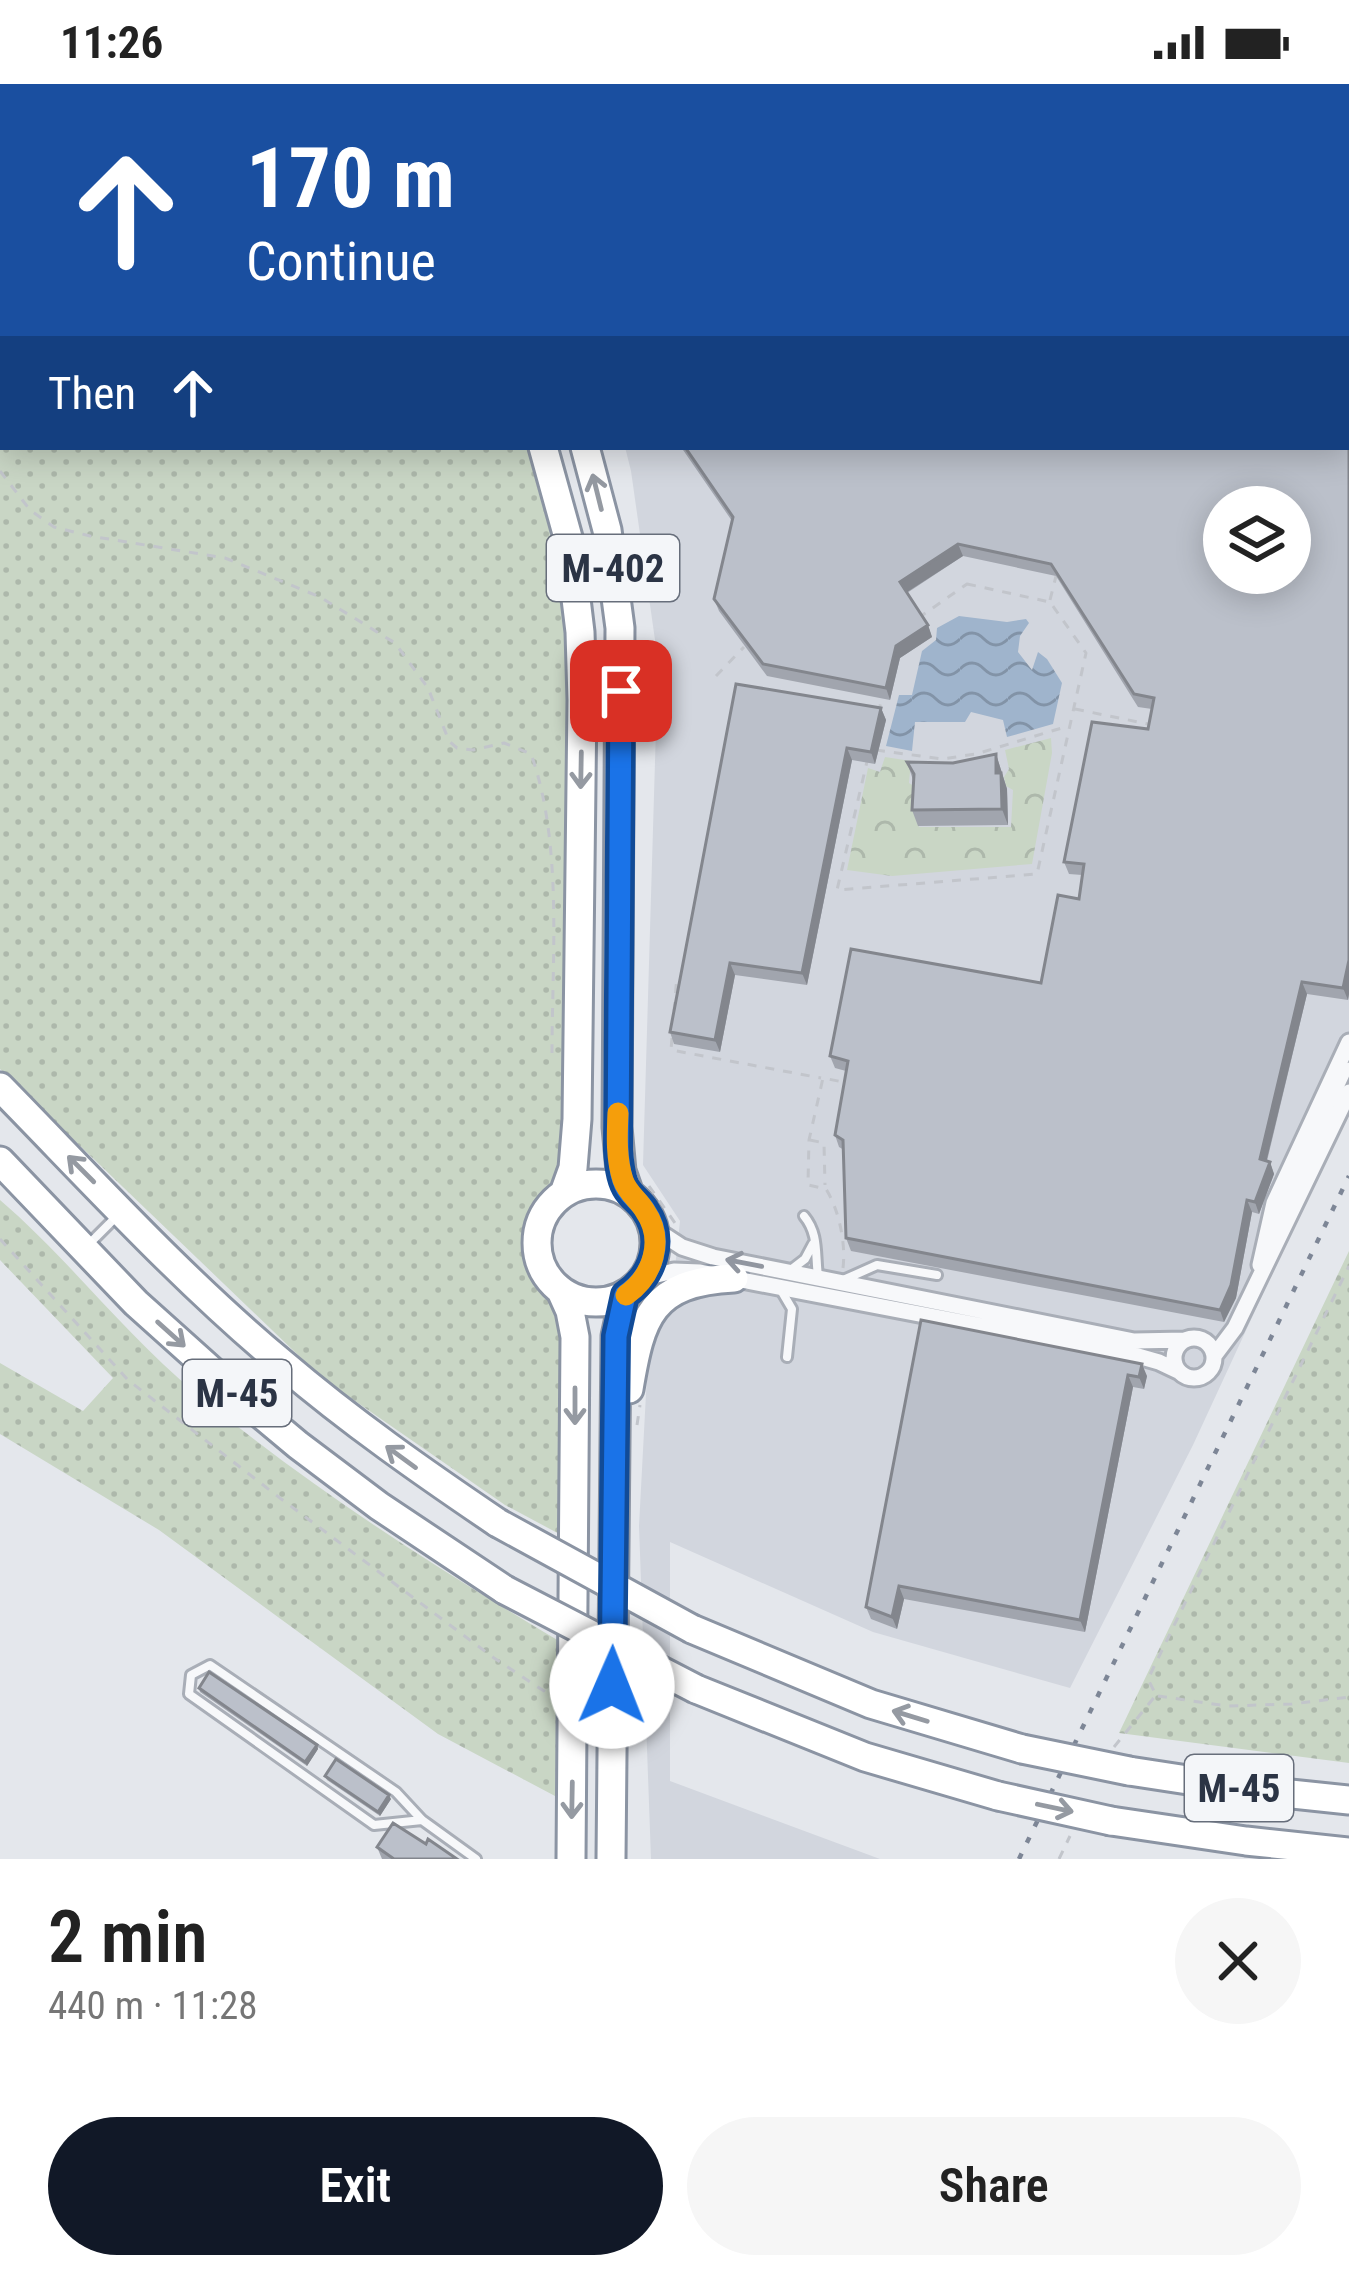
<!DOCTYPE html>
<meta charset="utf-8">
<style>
:root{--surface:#fff;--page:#f6f6f6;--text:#222;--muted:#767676;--accent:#111827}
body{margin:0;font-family:"Roboto Condensed",sans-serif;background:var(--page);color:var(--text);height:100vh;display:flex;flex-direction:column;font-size:45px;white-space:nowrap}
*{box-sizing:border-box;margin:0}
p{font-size:39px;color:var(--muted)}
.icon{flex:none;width:66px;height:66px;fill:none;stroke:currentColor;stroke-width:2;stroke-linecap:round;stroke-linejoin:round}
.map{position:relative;height:1775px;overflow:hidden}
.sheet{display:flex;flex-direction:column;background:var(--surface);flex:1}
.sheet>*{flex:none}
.guide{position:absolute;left:0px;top:0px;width:1350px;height:366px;box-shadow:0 6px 30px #0003;background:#1a4fa0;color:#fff;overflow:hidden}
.fabs{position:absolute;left:1203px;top:402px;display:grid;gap:24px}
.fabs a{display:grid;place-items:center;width:108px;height:108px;border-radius:50%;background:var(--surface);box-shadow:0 6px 30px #0003;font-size:60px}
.pin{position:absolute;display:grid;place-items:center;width:102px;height:102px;color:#fff;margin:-51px;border-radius:24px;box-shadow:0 6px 18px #0006}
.me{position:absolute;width:132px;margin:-66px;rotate:1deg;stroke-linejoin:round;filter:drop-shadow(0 0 9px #0008)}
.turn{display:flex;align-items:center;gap:42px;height:252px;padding:0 48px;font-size:54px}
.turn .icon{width:156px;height:156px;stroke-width:2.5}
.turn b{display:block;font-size:84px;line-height:102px}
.then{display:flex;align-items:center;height:114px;padding:0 48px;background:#0003;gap:24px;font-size:45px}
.round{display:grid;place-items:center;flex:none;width:126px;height:126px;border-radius:63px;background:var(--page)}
.overview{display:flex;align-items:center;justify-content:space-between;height:204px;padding:0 48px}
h1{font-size:72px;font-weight:600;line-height:90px}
.button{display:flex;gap:24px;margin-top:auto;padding:24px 48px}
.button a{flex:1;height:138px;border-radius:72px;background:var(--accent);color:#fff;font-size:48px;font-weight:600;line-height:138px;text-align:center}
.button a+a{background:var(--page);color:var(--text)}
.status{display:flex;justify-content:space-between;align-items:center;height:84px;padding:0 60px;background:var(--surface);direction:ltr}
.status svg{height:33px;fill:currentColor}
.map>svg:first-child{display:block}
.built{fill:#d2d6de;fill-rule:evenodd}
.grass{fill:url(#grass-dots)}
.park{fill:url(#park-crowns)}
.water{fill:url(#water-waves)}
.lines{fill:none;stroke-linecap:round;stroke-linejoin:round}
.service-casing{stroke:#a9aeb7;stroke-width:14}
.minor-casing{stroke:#a9aeb7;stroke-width:21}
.trunk-casing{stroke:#8b94a3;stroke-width:33}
.motorway-casing{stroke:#8b94a3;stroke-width:33}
.path{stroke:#c2c5cb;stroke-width:3;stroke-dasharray:9 9;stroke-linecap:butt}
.service{stroke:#f7f8fa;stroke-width:8}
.minor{stroke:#f7f8fa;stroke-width:15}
.trunk{stroke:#fff;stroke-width:27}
.motorway{stroke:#fff;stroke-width:27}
.rail{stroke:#7d8696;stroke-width:4.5;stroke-dasharray:6 12;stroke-linecap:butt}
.motorway-bridge-casing{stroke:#8b94a3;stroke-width:33;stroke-linecap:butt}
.motorway-bridge{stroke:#fff;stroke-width:27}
.wall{fill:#a1a5ae}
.shaded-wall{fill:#83868d}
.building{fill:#bbc0ca;stroke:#83868d;stroke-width:3;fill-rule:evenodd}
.oneway{stroke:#959aa2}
.oneway2{stroke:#9196a0}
.route-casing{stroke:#114b97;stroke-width:30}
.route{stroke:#1a73e8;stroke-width:21}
.slow{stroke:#f59e0b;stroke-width:21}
.labels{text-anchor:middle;stroke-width:10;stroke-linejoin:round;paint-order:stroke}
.shield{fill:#f4f6f9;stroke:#676e7b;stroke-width:3}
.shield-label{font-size:39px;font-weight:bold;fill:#2b3445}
</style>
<div class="status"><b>11:26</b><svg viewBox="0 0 49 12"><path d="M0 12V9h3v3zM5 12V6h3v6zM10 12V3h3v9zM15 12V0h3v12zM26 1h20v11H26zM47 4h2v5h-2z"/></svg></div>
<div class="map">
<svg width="1349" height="1775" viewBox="0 0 1349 1775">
<defs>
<pattern id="grass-dots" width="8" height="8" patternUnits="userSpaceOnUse" patternTransform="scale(3)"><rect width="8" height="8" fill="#c9d6c5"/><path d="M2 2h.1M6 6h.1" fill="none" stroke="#adb8ab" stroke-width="1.8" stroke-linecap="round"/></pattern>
<pattern id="park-crowns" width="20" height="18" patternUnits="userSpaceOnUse" patternTransform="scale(3)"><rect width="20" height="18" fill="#c9d6c5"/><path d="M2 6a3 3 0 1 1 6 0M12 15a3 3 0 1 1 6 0" fill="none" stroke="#adb8ab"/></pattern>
<pattern id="water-waves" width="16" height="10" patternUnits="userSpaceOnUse" patternTransform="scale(3)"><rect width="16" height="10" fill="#9fb4cc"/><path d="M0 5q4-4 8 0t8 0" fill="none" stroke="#8293a7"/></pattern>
</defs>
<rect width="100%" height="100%" fill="#e4e7ec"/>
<path class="built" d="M506 0H1349V1024L1193 1361 1070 1604 873 1548 670 1458V1697L880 1775H651L639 1442 648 1272 673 1202 680 1137 643 1081 658 577 631 387 625 363H1347V3H507ZM1224 423H1290V489H1224Z"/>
<path class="grass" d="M0 0H436L437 3H3V363H532L569 510 567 640 573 784 565 1025 554 1103 531 1121 530 1170 553 1214 565 1258V1453L505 1421 322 1294 0 985Z
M0 1116C69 1175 125 1251 196 1309 309 1403 433 1482 559 1557L555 1712 438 1650 159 1446 0 1350V1279L83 1327 113 1294 0 1176Z
M1349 1167V1679L1119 1649Z"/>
<path class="park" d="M1051 654 1052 669 1032 780 892 792 847 786 868 684 880 688 885 673 911 677 909 699 920 706 919 743H1011L1013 706 1006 702 1004 693 1009 685 1005 666Z"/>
<path class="water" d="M959 532 1007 538 1026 535 1029 539 1020 552 1018 568 1032 586 1038 568 1047 575 1062 599 1053 640 1007 653 1003 636 971 628 965 638H915L912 667 886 662 899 611H912L922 567 936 556 937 544Z"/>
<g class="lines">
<g class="service-casing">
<path id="service" d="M844 3V0
M804 1132C819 1150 815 1170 818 1192
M1276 1139 1349 983
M90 1159 118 1131
M792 1185 805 1175 813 1160
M841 1197 877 1181 937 1191
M782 1208 792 1225 787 1273
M422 1736 374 1741 189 1610 191 1591 210 1581 396 1708 422 1736 476 1775"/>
</g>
<g class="minor-casing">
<path id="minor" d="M653 1144 682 1163 713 1173 1134 1257 1185 1256
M1260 1181 1274 1119 1349 958
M644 1194 674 1187 700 1188 1138 1272 1159 1278 1178 1287
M1174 1274a20 20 0 1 1 40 0a20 20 0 1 1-40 0Z
M1214 1272 1235 1244 1349 1008"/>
</g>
<g class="trunk-casing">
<path id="trunk" d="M440 0V3
M482 0 483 3
M543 363 569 457 580 548 582 616 577 1035 573 1084 564 1109
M585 363 607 446 620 544 617 1043 621 1087 629 1110
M537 1159a59 59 0 1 1 118 0a59 59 0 1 1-118 0Z
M561 1207 570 1227 575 1253 571 1775
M629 1305C641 1233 651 1198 734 1194
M611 1775 616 1252 625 1211"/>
</g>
<g class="motorway-casing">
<path id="motorway" d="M0 1003C92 1097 182 1196 283 1280 351 1338 424 1389 498 1439
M0 1077 136 1219 243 1315 298 1361 379 1422 505 1506
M692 1545 871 1620 1022 1665
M696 1605 865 1673 998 1712
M1129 1687 1253 1706 1349 1716
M1111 1737 1246 1757 1349 1768"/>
</g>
<path class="path" d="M0 387 30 426 54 443 90 452 225 474 320 513 395 559 428 604 449 657 457 664 473 666 504 659 531 670C563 759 552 874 552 969L557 974
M967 500 1050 518 1086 569 1037 790 837 806 897 549Z
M1050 516 1056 492
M716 592 744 563
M1075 625 1148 640
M876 666 942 675 976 670 1065 643
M674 927 677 892
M672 954 671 966 821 994
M810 1056 824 1059 825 1101
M649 1102 675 1139
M0 1155 128 1296 276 1411 494 1574 550 1611
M843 1184C846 1159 839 1126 826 1105L808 1101V1099L809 1056 823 994 843 998
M637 1341 640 1321
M1158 1612 1227 1622 1292 1620 1349 1613
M1114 1663 1156 1611 1148 1595 1349 1182
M1059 1775 1070 1752"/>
<use href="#service" class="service"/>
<use href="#minor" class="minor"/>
<use href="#trunk" class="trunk"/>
<use href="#motorway" class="motorway"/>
<path class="rail" d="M1019 1775 1349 1092"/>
<g class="motorway-bridge-casing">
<path id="motorway-bridge" d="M498 1439 692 1545
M505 1506 696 1605
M1022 1665 1129 1687
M998 1712 1111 1737"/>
</g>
<use href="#motorway-bridge" class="motorway-bridge"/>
</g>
<path class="wall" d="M1349 0V910L1348 916 1307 910 1267 1077 1270 1078 1274 1090 1259 1130 1252 1128 1236 1214 1224 1238 851 1167 846 1154 844 1066 839 1063 835 1051 846 987 835 984 830 972 1041 899 1079 815 1082 791 1069 790 1064 778 1148 645 1152 625 1138 623 1056 492 963 472 907 509 928 541 932 553 900 574 890 616 767 592 719 527 714 515 732 437 681 363H1347Z
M736 600 881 624 886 636 875 680 852 676 807 901 735 891 720 968 674 960 670 948Z
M996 670 1007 705 1008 741 918 742 912 726 913 696 907 678 953 679Z
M921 1236 1147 1292 1144 1305 1133 1303 1085 1548 904 1515 897 1545 871 1535 866 1523Z
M199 1604 317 1661 318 1665 307 1682 200 1608Z
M325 1692 391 1715 380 1732 327 1696Z
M426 1760 457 1775H382L377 1763Z"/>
<path class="shaded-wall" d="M958 460 963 472 904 510 900 498Z
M928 541 932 553 900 574 890 616 886 604 896 562Z
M881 624 886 636 875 680 871 668Z
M847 664 852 676 807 901 802 889Z
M996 670 1007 705 1008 741 1002 725 996 689Z
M1349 876V910L1348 916 1343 904Z
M730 879 735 891 720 968 715 956Z
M1302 898 1307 910 1264 1087 1260 1075Z
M1270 1078 1274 1090 1259 1130 1255 1118Z
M1247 1116 1252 1128 1236 1214 1224 1238 1220 1226Z
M1142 1280 1147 1292 1144 1305 1139 1293Z
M1128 1291 1133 1303 1085 1548 1080 1536Z
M899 1502 904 1515 897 1545 892 1533Z
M317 1661 318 1665 307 1682 305 1678Z
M389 1711 391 1715 380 1732 378 1728Z"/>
<path class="building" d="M590 0H715V3H590Z
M738 0H793V3H737Z
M1169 0H1349V876L1343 904 1302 898 1260 1075 1270 1078 1255 1118 1247 1116 1231 1201 1220 1226 846 1154 843 1056 835 1051 848 977 830 972 851 865 1041 899 1058 811 1079 815 1084 780 1064 778 1092 638 1148 645 1154 614 1134 610 1051 480 958 460 900 498 928 541 896 562 886 604 763 580 714 515 733 433 685 363H1347V3H1164ZM1224 423H1290V489H1224Z
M736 600 881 624 871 668 847 664 802 889 730 879 715 956 670 948Z
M996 670V689H1001L1002 725 912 726 914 690 907 678 953 679Z
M921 1236 1142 1280 1139 1293 1128 1291 1080 1536 899 1502 892 1533 866 1523Z
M209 1588 317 1661 305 1678 199 1604Z
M336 1675 389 1711 378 1728 325 1692Z
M393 1739 426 1760 428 1755 457 1775H394L377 1763Z"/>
<defs><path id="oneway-shaft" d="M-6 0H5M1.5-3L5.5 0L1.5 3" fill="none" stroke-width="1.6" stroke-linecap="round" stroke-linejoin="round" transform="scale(3)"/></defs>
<g class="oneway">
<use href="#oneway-shaft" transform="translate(597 408) rotate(-104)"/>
<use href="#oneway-shaft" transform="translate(581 686) rotate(91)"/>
<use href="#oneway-shaft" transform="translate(81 1085) rotate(-135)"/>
<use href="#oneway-shaft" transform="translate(171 1250) rotate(42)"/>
<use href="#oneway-shaft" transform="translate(575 1322) rotate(90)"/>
<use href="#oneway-shaft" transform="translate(401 1373) rotate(-144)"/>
<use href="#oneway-shaft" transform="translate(910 1632) rotate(-163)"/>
<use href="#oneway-shaft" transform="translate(572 1716) rotate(91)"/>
<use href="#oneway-shaft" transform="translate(1055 1724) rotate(12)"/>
</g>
<use class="oneway2" href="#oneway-shaft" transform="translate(744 1179) rotate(-169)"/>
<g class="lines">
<g class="route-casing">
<path id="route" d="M612 1602 616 1252 625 1211C653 1192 666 1156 645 1126 640 1118 631 1113 626 1104 620 1093 619 1079 618 1066L621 607"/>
</g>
<use href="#route" class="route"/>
<path class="slow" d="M618 1029C617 1051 616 1075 623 1096 628 1110 638 1115 645 1127 665 1156 653 1192 626 1211"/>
</g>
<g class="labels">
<g class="shield">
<rect x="547" y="451" width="132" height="66" rx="9"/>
<rect x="183" y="1276" width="108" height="66" rx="9"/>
<rect x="1185" y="1671" width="108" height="66" rx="9"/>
</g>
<g class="shield-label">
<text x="613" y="498">M-402</text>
<text x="237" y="1323">M-45</text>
<text x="1239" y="1718">M-45</text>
</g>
</g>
</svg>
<div class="fabs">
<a><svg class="icon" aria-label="layers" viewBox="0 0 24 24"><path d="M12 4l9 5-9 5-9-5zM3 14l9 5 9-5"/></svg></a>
</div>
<div class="pin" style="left:621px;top:607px;background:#d93025"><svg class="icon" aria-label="arrive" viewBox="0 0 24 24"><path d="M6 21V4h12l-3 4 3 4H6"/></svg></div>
<svg class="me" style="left:612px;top:1602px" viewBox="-20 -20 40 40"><circle r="19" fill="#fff"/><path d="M0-13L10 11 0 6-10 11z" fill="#1a73e8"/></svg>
<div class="guide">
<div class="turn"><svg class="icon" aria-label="ahead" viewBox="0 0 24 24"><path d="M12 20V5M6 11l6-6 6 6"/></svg><div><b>170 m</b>Continue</div></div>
<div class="then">Then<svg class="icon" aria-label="ahead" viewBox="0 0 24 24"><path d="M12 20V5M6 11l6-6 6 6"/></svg></div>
</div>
</div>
<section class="sheet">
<div class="overview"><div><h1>2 min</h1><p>440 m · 11:28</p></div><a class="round"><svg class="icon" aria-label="close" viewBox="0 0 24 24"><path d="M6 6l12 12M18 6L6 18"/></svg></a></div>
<div class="button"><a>Exit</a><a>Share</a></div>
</section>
